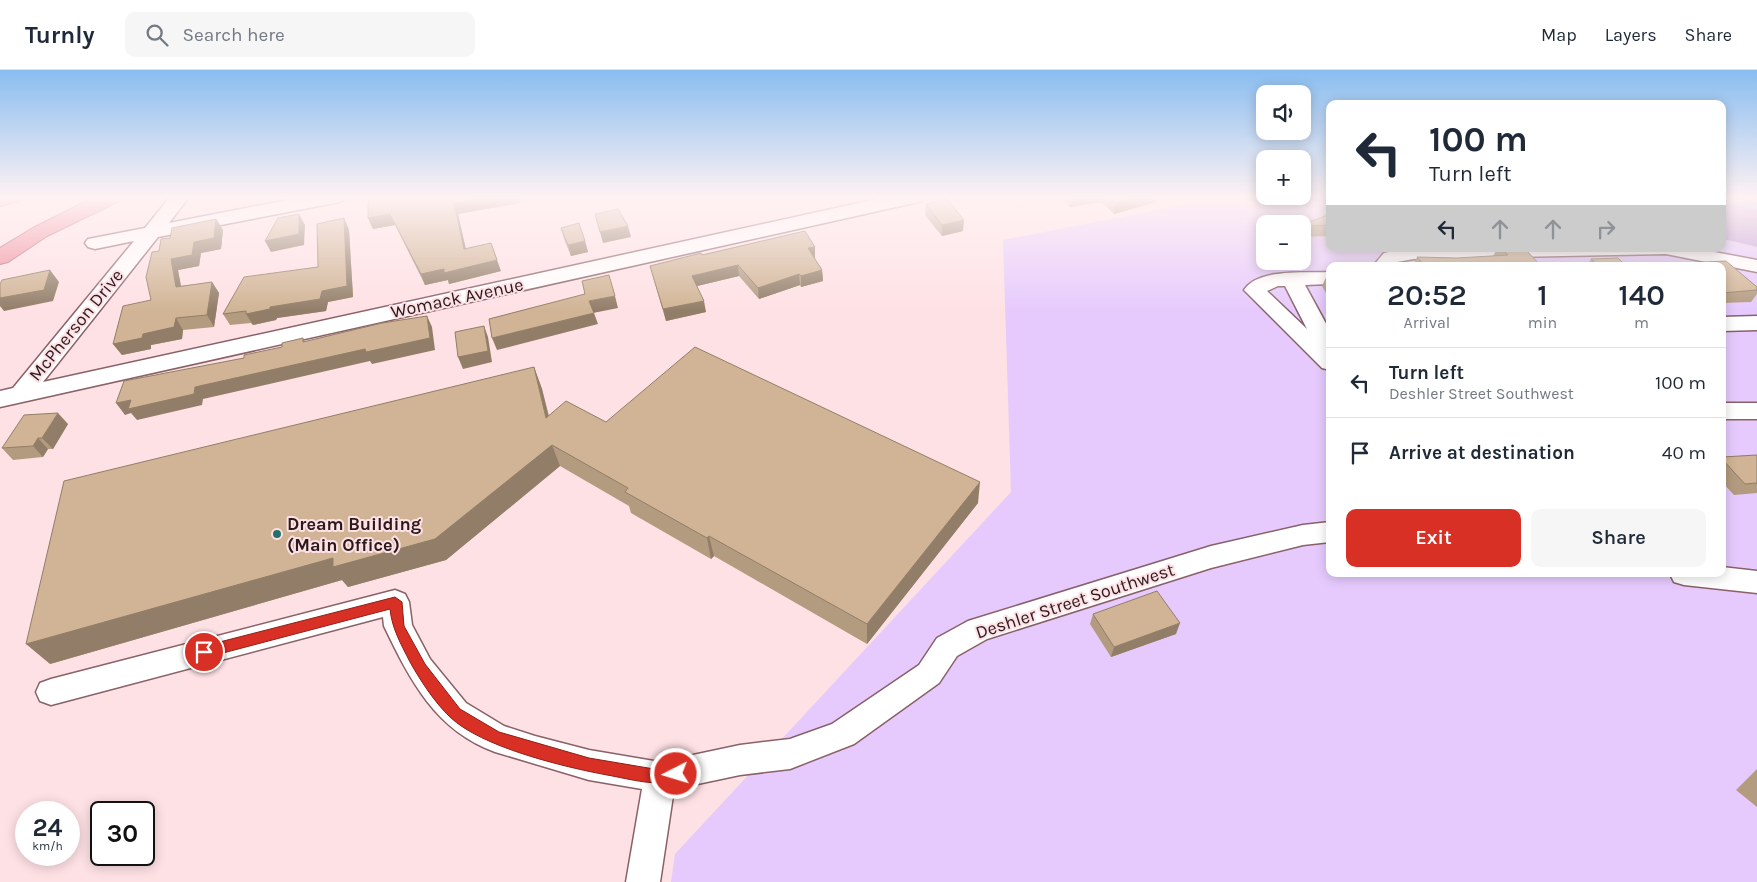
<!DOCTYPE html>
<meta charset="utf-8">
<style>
:root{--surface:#fff;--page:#f6f6f7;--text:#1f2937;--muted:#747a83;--line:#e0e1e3;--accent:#d93025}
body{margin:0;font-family:Karla,sans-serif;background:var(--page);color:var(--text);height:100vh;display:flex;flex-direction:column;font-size:19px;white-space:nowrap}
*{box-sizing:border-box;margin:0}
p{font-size:16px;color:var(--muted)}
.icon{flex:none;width:28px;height:28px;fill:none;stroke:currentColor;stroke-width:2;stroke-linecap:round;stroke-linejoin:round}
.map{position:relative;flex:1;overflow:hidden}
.sheet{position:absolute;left:1326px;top:192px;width:400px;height:315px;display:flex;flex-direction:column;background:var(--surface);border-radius:10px;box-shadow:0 2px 12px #0003}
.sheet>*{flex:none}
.banner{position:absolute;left:1326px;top:30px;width:400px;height:152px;border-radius:10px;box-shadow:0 2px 12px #0003;background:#fff;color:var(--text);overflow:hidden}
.controls{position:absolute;left:1256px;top:15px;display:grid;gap:10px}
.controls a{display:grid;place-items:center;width:55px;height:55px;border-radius:10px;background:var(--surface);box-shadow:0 2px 12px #0003;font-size:25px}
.speed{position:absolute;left:15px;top:731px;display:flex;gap:10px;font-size:25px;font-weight:700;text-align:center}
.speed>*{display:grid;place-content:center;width:65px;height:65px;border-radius:50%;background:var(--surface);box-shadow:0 2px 12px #0003;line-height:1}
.speed small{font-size:12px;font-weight:400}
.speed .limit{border:2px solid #111;border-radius:8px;background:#fff;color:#111}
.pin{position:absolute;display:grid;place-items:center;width:42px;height:42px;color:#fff;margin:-21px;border:2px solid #fff;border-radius:50%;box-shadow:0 1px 5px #0007}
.me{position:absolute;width:55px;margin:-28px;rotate:265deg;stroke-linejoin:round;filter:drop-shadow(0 0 4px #0008)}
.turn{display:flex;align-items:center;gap:18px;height:105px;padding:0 20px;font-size:22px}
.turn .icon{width:65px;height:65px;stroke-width:2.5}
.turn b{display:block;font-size:35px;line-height:42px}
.lanes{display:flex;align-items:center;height:48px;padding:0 20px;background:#0003;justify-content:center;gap:25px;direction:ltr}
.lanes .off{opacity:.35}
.eta{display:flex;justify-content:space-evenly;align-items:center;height:85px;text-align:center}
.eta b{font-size:30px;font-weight:600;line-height:35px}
.cta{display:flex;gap:10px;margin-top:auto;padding:10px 20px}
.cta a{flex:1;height:58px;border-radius:10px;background:var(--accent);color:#fff;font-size:20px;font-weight:600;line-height:58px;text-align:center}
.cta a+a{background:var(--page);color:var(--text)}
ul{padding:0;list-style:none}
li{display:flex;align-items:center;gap:15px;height:70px;padding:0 20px;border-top:1px solid var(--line)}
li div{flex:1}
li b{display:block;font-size:19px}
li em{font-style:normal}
header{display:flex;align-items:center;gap:30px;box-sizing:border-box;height:70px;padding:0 25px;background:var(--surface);border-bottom:1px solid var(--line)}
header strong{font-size:24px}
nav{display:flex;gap:28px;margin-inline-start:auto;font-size:18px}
.search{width:350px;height:45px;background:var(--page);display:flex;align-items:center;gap:12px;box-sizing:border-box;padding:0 18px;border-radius:10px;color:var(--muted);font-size:19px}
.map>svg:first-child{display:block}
.green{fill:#e6cafe;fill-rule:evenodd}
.forest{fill:#be9fd7}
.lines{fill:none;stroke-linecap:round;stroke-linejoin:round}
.stream{stroke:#9bcbfb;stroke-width:5.5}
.minor-casing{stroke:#896167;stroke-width:3}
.motorway-casing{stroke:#aa6772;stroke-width:2}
.minor{fill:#fff;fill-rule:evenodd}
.motorway{fill:#ef91a1;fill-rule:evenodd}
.wall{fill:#b39b80}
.shaded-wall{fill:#927e68}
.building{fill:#d0b495;stroke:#927e68}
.route{fill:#d93025;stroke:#8d1f18}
.poi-dot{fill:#266f6b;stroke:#fee1e5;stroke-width:2}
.labels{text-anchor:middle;stroke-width:4;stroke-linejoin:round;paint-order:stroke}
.street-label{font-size:18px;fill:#2a1a1c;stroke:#fee1e5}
.poi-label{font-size:18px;font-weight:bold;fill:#2a1a1c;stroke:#fee1e5;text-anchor:start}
</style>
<header>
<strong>Turnly</strong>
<div class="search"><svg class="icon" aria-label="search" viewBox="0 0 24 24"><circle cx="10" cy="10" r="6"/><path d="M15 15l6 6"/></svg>Search here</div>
<nav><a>Map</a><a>Layers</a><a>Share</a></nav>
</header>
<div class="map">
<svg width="1757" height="812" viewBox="0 0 1757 812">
<rect width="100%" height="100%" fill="#fee1e5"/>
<path class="green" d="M1226 127H1330V179H1722L1723 169 1757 177V812H671L675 784 1011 422 1003 170ZM1265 154H1302V191H1265ZM1330 196H1722V504H1330Z"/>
<path class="forest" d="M1723 127H1757V177L1723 169Z"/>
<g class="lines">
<path class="stream" d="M1722 128 1757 137"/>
<g class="minor-casing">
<path id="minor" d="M170 127H189L169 153 303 127H344L342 131 335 133 158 167 43 312 886 127H923L921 131 914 133 0 337V321L13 318 134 171 95 179 88 177 85 173 88 169 145 158Z
M1404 179H1698L1757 190V202L1666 184 1414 189 1397 192 1394 196H1373L1384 183Z
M1330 202V214L1305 215 1330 261V300L1322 298 1244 220C1258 198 1306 203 1330 202ZM1278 216H1285L1307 259 1267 221Z
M1757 246V260L1722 261V247Z
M1722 333H1757V349H1722Z
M1330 452V472L1303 475 1211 498 987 569 957 586 939 613 854 674 790 699 740 705 674 719 660 812H626L642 719 589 710 495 682C435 660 410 610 384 556L383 547 51 635 40 631 36 622 40 613 51 609 395 520 405 524 409 532 412 555 430 589 466 633 504 656 535 666 589 680 660 692 740 675 790 669 832 654 919 595 937 568 968 551 1211 476 1303 455Z
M1722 497 1757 501V523L1684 515 1674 512 1670 504H1722Z"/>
</g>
<g class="motorway-casing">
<path id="motorway" d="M0 127H23L20 131 0 136Z
M95 127H122L119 131 47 166 8 192 0 194V178L33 158Z"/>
</g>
<use href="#minor" class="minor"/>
<use href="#motorway" class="motorway"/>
</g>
<path class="wall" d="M374 127H519L520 133 458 144 466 179 501 201 449 214 448 210 425 215 395 155 373 159 368 148Z
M1060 127H1157L1156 132 1114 144 1101 132 1070 137Z
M926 134 963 161 942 166 925 145Z
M1330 144V166L1302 167V155Z
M344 148 349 160 353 227 328 232 326 241 277 248 276 250 253 255 251 253 230 255 223 244 318 197Z
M216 149 223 160 221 179 201 183 199 196 178 200 181 216 212 212 219 223 214 257 183 260 182 269 151 275V279L122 285 113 274 151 230 159 181 170 168Z
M561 158 585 171 588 182 571 186 564 169Z
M1497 179H1525L1541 196H1413L1417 187 1457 188 1493 186Z
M702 185 815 188H814L822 200 823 211 801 217 800 215 759 229 739 206 697 216 706 242 666 251 653 207 650 196Z
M1591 189 1626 196H1587Z
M1726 191 1757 217V224L1751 232 1722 233V196H1682L1684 193Z
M1327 205H1330V230L1322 216Z
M534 297 542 319 549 346 606 352 978 433 867 574 714 486 711 489 631 443 629 436 560 396 446 490 348 517 342 510 50 594Z
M68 354 53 379H48L43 387 13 390 2 378Z
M1757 385V423L1734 425 1722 412V387Z
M1093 544 1176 564 1111 587 1090 554Z
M1757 699V737L1736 720Z"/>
<path class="shaded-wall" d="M485 127H519L520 133 458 144 468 190 464 179 454 133Z
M1072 127H1102L1101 132 1070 137Z
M1136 127H1157L1156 132 1114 144 1116 133Z
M299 144 305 155 304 175 271 182 265 171Z
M390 144 395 155 373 159 368 148Z
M344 148 349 160 353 227 328 232 326 241 277 248 276 250 253 255 246 244 322 221Z
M216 149 223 160 221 179 201 183 199 196 178 200 183 228 176 217 171 189 194 172Z
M964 150 963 161 942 166V155Z
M628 156 631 167 603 173 600 162Z
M585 171 588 182 571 186 568 175Z
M491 173 501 201 449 214 448 210 425 215 421 204Z
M815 177V188L809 190 808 178Z
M738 195 739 206 693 217 692 206Z
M50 200 59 212 53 231 4 241 0 236V228Z
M822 200 823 211 801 217V206Z
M799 204 800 215 759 229 758 218Z
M212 212 219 223 214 257 207 245Z
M615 226 618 238 593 243 589 231Z
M704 231 706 242 666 251 663 239Z
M594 243 598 254 497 280 492 268Z
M427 246 432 257 435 280 372 294 370 291 203 329 202 335 137 350 131 343 125 345 116 333 195 317Z
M176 248 183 260 182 269 151 275V279L122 285 113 274 143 264Z
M484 256 488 267 492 292 463 299 458 287Z
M534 297 542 319 554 369 546 348Z
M58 343 68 354 53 379 42 368Z
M38 368 48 379 43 387 33 376Z
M552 375 560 396 446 490 348 517 342 510 50 594 26 574Z
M980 412 978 433 867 574V554Z
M709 466 714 486 711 489 707 468Z
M1180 553 1176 564 1111 587 1114 577Z"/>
<path class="building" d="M374 127H485L454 133 464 179 491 173 497 190 444 203V199L421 204 390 144 368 148V129Z
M1110 127H1136L1116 133Z
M947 129 964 150 942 155 926 134Z
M618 139 628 156 600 162 595 144Z
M299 144V164L265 171 278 148Z
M1330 144V155L1302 156V155Z
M344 148 347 216 322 221 320 229 270 237V239L246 244V241L223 244 244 207 318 197 317 154Z
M216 149 214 168 194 172 192 185 171 189 176 217 212 212 207 245 176 248 174 257 143 264 142 268 113 274 123 236 151 230 146 207 152 182 159 181 161 169 170 168 172 158Z
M579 153 585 171 568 175 561 158Z
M805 161 815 177 808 178 822 200 801 206 799 204 758 218 738 195 692 206 704 231 663 239 650 196 701 183 702 185Z
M1502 179H1525L1541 196H1425L1417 187 1457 188 1508 185Z
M1618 188 1626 196H1599L1591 189Z
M1726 191 1757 217V220L1722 223V196H1688L1684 193Z
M50 200 44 220 0 228V214L2 210Z
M609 205 615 226 589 231 594 243 492 268 489 249 585 224 582 211Z
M1327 205H1330V210Z
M427 246 430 268 366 282 365 279 195 317 194 324 128 339 131 330 116 333 124 311 244 288V285L282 277V273L303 268V272L382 253Z
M484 256 488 281 458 287 455 262Z
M695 277 980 412 867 554 709 466 707 468 625 422 628 418 552 375 435 469 333 497V488L26 574 64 411 534 297 546 348 566 331 606 352Z
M58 343 42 368H38L33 376 2 378 24 345Z
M1757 385V413L1745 414 1722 389V387Z
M1157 521 1180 553 1114 577 1093 544Z"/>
<linearGradient id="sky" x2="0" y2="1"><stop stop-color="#89bdf0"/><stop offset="0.53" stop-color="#fff2f3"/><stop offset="1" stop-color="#fff2f3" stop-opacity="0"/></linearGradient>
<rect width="1757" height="241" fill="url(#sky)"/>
<path class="route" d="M395 527 402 532 404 556 425 594 460 639 499 662 589 688 660 700 676 697 682 699 684 704 682 709C657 718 631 709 607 705 564 697 481 677 450 647 435 633 420 610 410 592 401 574 392 559 390 539L204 588 199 586 197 582 199 578 204 576Z"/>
<circle class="poi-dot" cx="277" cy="464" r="5"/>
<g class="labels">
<g class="street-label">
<text transform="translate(457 228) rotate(-12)" y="6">Womack Avenue</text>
<text transform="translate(76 255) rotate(-51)" y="6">McPherson Drive</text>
<text transform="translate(1075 531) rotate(-18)" y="6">Deshler Street Southwest</text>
</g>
<g class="poi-label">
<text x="287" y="460">Dream Building<tspan x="287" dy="21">(Main Office)</tspan></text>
</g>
</g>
</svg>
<div class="controls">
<a><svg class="icon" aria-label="sound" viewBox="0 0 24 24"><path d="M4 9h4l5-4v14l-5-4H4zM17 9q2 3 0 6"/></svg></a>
<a>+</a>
<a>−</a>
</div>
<div class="speed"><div>24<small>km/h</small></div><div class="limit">30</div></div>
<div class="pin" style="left:204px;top:582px;background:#d93025"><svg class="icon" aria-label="arrive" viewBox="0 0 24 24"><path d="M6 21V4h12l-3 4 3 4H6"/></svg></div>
<svg class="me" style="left:676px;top:704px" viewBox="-20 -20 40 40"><circle r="17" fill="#d93025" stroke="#fff" stroke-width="3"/><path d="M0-11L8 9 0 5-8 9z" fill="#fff"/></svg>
<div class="banner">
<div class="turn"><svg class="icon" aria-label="left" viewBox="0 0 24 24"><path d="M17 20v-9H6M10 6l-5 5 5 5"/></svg><div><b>100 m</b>Turn left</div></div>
<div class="lanes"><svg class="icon" aria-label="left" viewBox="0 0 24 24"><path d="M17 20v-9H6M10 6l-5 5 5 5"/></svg><svg class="icon off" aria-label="ahead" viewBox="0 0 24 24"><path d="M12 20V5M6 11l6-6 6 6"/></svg><svg class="icon off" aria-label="ahead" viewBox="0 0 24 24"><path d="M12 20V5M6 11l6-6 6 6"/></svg><svg class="icon off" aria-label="right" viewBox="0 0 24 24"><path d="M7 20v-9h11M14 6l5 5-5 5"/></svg></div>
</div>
<section class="sheet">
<div class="eta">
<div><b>20:52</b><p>Arrival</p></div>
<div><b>1</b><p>min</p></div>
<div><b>140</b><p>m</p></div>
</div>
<ul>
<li><svg class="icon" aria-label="left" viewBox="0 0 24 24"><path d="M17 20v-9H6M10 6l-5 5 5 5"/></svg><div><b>Turn left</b><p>Deshler Street Southwest</p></div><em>100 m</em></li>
<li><svg class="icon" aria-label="arrive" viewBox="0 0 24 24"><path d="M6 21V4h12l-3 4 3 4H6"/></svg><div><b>Arrive at destination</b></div><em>40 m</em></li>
</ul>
<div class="cta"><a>Exit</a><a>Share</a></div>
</section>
</div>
